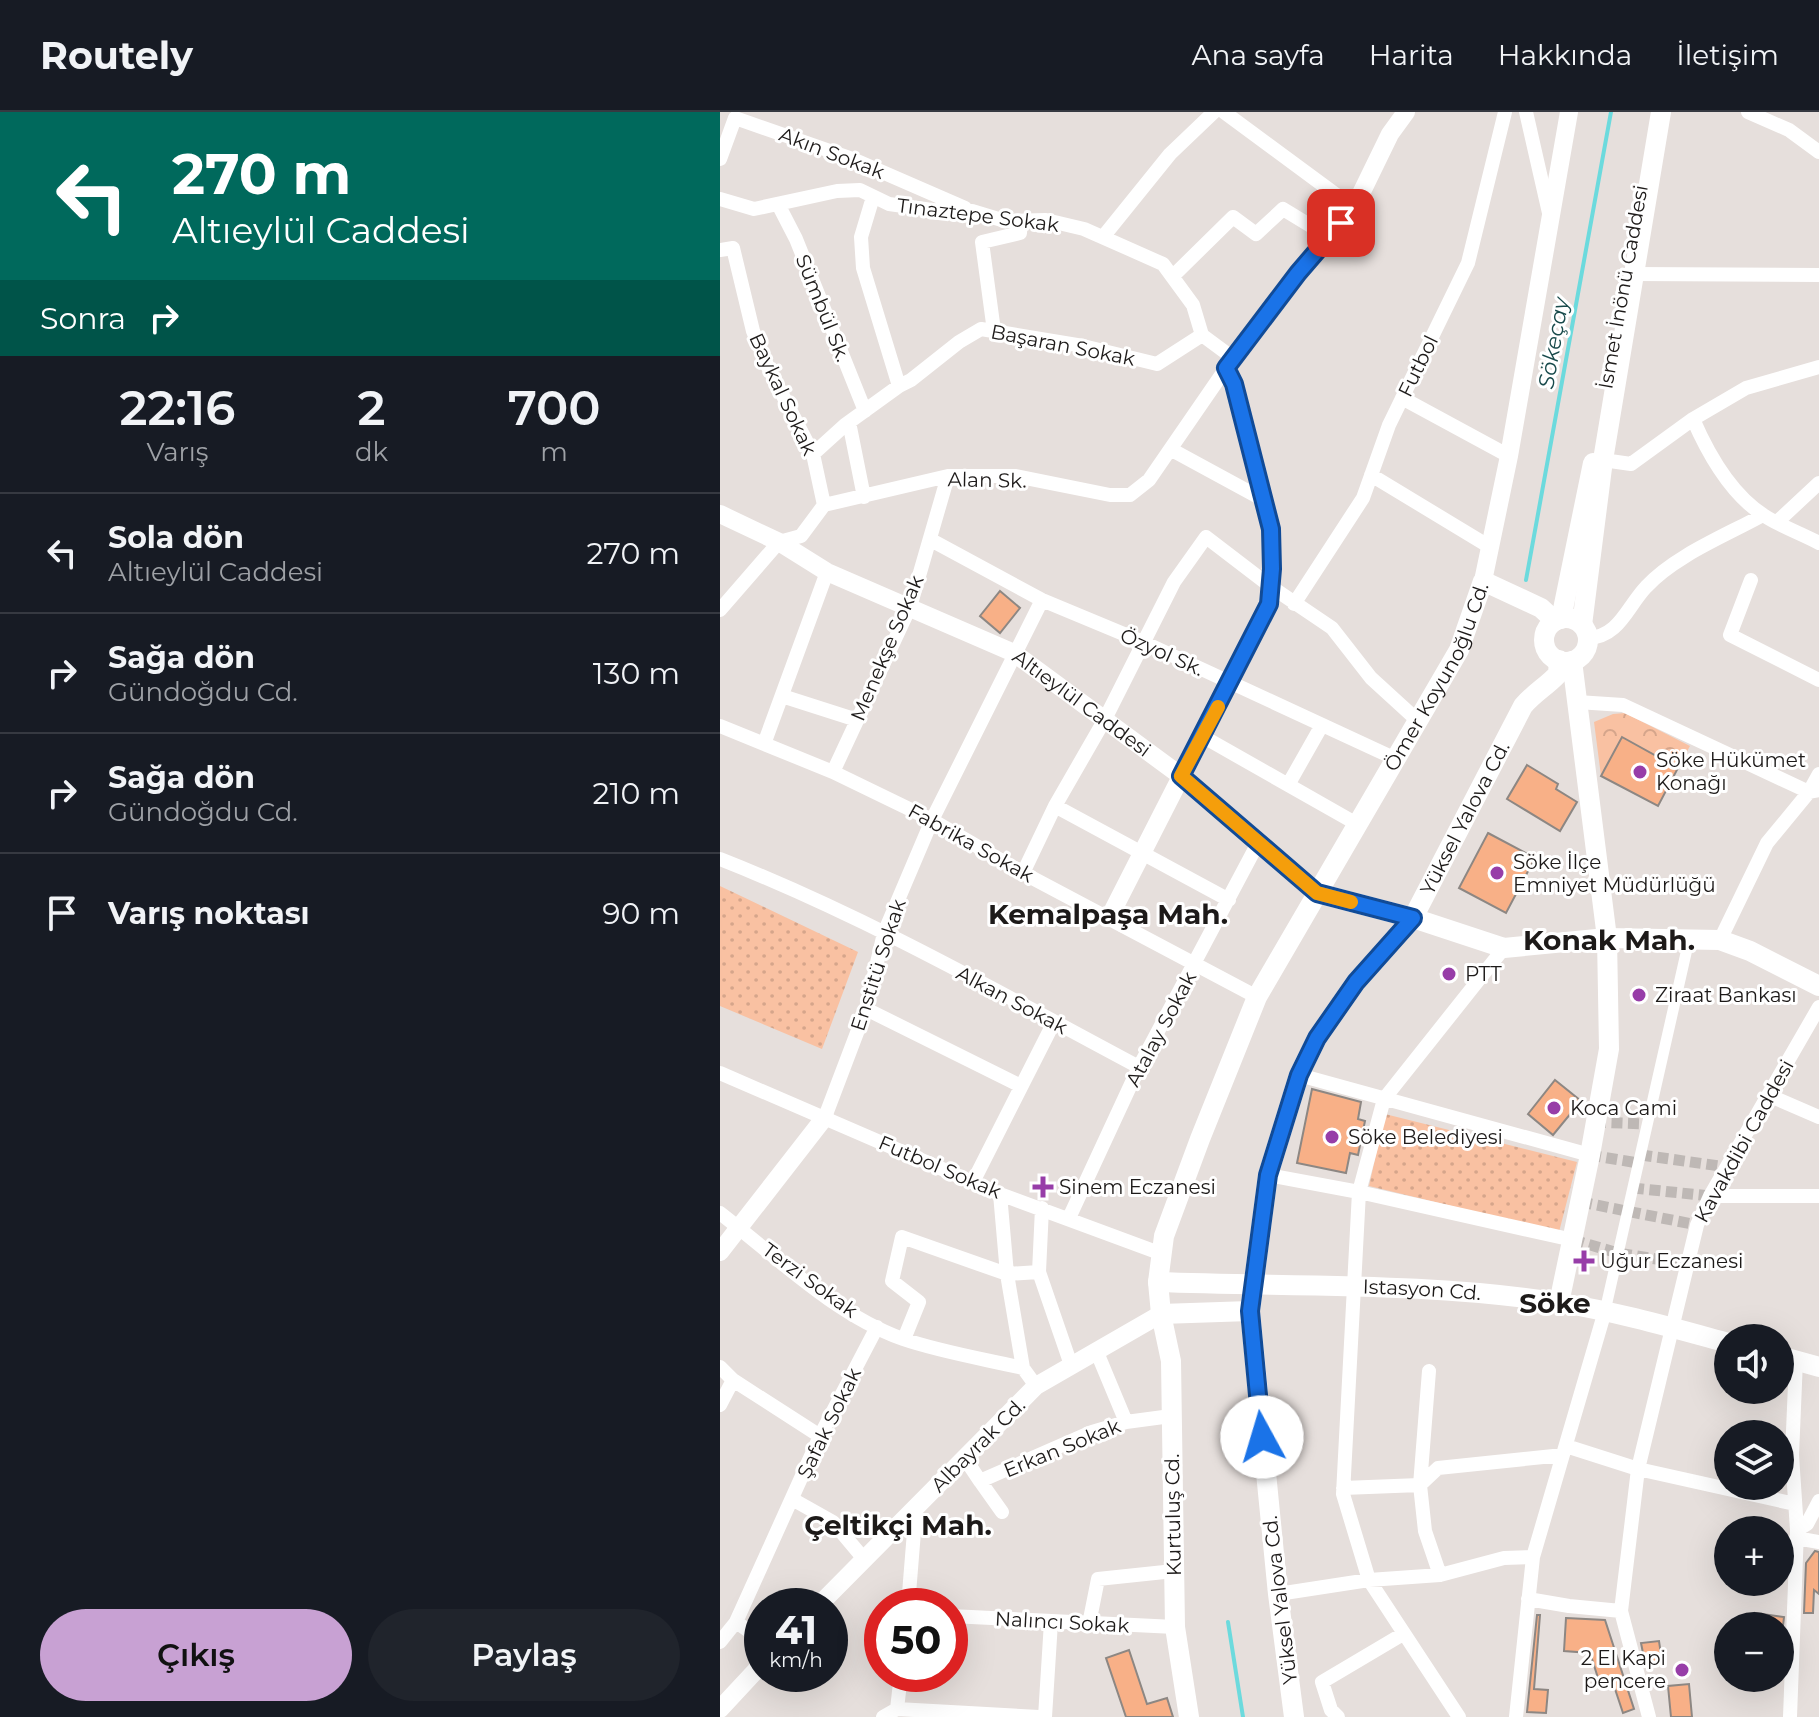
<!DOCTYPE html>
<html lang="tr">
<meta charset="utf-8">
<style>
:root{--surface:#171b24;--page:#20242c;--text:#f1f3f6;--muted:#9ea1a6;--line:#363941;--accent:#c8a1d3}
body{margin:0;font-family:Montserrat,sans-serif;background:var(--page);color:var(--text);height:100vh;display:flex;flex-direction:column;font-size:30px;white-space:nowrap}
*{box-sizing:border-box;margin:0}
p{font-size:26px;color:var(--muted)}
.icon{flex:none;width:44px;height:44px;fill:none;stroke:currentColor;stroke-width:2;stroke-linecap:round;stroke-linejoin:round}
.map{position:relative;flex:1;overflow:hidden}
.sheet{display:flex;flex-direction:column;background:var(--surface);width:720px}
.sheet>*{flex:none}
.banner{background:#00695c;color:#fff;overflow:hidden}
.fabs{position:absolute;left:994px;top:1212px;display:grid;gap:16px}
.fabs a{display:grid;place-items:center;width:80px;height:80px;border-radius:50%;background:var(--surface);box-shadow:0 8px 32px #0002;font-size:40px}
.speed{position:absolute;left:24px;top:1476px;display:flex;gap:16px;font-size:40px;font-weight:700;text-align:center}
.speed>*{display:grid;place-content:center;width:104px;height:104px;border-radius:50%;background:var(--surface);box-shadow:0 8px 32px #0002;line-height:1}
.speed small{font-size:20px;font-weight:400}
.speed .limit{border:12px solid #d22;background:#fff;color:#111}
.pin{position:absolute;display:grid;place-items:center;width:68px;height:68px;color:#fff;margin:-34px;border-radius:16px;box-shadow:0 4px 12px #0006}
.me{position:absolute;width:88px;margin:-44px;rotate:354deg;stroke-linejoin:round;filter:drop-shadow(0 0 6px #0008)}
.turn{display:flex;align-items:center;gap:28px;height:168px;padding:0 40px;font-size:36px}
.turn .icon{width:104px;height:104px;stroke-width:2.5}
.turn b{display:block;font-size:56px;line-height:68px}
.then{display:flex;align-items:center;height:76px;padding:0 40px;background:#0003;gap:16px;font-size:30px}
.eta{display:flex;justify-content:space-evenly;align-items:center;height:136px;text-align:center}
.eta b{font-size:48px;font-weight:600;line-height:56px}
.action{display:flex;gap:16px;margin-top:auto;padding:16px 40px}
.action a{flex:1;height:92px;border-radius:48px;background:var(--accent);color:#111;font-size:32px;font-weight:600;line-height:92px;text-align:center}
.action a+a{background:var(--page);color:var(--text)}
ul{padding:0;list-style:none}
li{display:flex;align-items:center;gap:24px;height:120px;padding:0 40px;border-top:2px solid var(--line)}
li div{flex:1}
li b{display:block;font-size:30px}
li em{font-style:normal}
header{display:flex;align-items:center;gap:48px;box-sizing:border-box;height:112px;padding:0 40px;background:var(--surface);border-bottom:2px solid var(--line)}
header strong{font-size:38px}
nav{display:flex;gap:44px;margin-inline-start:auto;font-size:28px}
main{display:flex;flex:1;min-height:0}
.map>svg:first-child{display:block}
.forest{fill:url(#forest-crowns)}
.park{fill:url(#park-dots)}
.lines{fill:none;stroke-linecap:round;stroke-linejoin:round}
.stream{stroke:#6cdadd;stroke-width:4}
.building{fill:#f8b087;stroke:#8d8783;stroke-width:2}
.pedestrian-tunnel{stroke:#beb8b5;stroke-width:11;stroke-dasharray:11 5.5;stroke-linecap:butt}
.pedestrian{stroke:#fff;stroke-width:11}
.minor{stroke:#fff;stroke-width:14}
.tertiary{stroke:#fff;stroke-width:18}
.secondary{stroke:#fff;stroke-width:20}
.route-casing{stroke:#114b97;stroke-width:20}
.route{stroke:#1a73e8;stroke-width:14}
.slow{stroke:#f59e0b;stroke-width:14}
.poi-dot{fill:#973da8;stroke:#fff;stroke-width:3}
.labels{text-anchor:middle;stroke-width:6;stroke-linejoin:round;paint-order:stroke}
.street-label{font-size:20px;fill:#1d1a19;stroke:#fff}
.poi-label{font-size:20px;fill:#1d1a19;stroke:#fff;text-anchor:start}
.water-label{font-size:22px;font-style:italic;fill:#184a4b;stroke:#fff}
.district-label{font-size:28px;font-weight:bold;fill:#1d1a19;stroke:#fff}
</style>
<header>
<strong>Routely</strong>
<nav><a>Ana sayfa</a><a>Harita</a><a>Hakkında</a><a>İletişim</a></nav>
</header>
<main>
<section class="sheet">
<div class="banner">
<div class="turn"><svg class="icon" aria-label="left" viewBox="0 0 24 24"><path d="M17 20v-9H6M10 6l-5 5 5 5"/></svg><div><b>270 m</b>Altıeylül Caddesi</div></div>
<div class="then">Sonra<svg class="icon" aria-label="right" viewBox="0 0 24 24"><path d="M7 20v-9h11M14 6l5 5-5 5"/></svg></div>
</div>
<div class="eta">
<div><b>22:16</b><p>Varış</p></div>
<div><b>2</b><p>dk</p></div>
<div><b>700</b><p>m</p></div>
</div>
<ul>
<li><svg class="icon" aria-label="left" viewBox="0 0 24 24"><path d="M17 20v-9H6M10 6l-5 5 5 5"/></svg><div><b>Sola dön</b><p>Altıeylül Caddesi</p></div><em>270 m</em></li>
<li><svg class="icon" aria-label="right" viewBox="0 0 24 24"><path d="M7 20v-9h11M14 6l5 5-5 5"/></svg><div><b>Sağa dön</b><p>Gündoğdu Cd.</p></div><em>130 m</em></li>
<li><svg class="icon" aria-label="right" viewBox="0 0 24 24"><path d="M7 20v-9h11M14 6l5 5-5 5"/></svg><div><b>Sağa dön</b><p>Gündoğdu Cd.</p></div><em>210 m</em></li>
<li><svg class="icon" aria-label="arrive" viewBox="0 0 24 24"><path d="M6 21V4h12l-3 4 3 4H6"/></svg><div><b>Varış noktası</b></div><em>90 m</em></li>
</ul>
<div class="action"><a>Çıkış</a><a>Paylaş</a></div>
</section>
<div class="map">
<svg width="1099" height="1605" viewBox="0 0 1099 1605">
<defs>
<pattern id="forest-crowns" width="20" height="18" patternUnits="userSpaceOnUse" patternTransform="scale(2)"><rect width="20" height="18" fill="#f9c1a2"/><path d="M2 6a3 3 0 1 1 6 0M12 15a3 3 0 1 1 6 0" fill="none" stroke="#d5a58b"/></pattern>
<pattern id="park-dots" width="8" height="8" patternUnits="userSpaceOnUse" patternTransform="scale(2)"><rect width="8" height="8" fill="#f9c1a2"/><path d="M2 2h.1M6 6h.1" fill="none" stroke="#d5a58b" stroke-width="1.8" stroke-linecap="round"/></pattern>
</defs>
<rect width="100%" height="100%" fill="#e6dfdc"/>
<path class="forest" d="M905 601 970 634 958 656 902 625 881 664 874 610 893 602Z"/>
<path class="park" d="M0 774 138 840 102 937 0 894Z
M665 1002 857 1050 839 1120 649 1074Z"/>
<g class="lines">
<path class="stream" d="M806 468 891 0
M508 1510 523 1605"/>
</g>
<path class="building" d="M280 479 300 496 280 521 260 504Z
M902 625 958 656 938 694 881 664Z
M807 653 838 672 836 677 857 690 840 719 787 687Z
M768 721 815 746 786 801 739 776Z
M835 968 861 989 833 1023 808 1002Z
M592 977 641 990 638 1007 645 1009 638 1043 630 1041 626 1061 577 1051Z
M1095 1439 1099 1440V1482L1094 1478 1093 1501H1084L1086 1451Z
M1035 1501 1064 1505 1063 1514H1034Z
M817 1503H820L814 1577 828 1578 826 1601 807 1600Z
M846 1506 885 1508 914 1597 903 1601 891 1565 879 1569 870 1541 844 1539Z
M939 1529 942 1549 925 1551 921 1531Z
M409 1538 427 1592 447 1586 453 1605H406L386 1546Z
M969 1572 972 1605H951L948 1574Z"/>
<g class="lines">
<path class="pedestrian-tunnel" d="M875 1010 927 1012
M870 1043 918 1051
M921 1043 1007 1055
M913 1076 990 1084
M861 1090 977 1113
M853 1128 898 1141 968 1152"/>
<path class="pedestrian" d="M885 1199 969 828"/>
<path class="minor" d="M504 0 634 96
M806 0 829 101
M1028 0 1069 18 1099 40
M0 47 15 6 130 46 245 96
M153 85 141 125 143 156 179 274
M0 87 34 97 117 79 140 78 169 92 212 98 252 99 285 109 326 108 364 117 443 152 473 193 482 223 513 246 429 368 410 383H390L296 364H228L104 393 81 424 59 430 0 498
M59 94 76 127 145 299
M383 125 450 42 494 0
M0 138 13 136 33 219 47 253 93 342 104 393
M914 162 1099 163
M453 164 513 105 536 122 563 97 609 125
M274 219 262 130 300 121 301 109
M682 286 789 344
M973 307C989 344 1012 385 1048 406 1063 415 1082 422 1099 431
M129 310 144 385
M452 338 544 388
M93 342 125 313 179 274 191 268 239 230 261 217 363 234 437 252 482 223
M883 348 911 352 973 307 1026 276 1099 255
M651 363 770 435
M1057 410 1099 371
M211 428 322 488 423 530 676 647
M1031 468 1010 523 1099 568
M574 492 643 386 669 313 748 151 785 0
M868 526C899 525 907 495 926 475 954 444 1007 423 1043 403
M62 584 137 608
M857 590 903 593 1089 680 1099 678
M0 614 113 660 212 708 303 761 537 885
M482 624 637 712
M44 632 107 460
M113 660 190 495 228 364
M568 673 602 613
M335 694 509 788
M0 747C145 804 282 882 419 955
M303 761 335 694 385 607 454 470 486 425 550 474 612 516 651 566 697 608
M1000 828 1047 731 1089 680 1099 662
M146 897 301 974
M0 961 280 1082 442 1142
M579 963 870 1043
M1048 983 1099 1005
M105 1005 146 897 164 821 212 708 322 488
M548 1063 639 1080 853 1128
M253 1070 334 910
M280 1082 287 1162 303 1256 316 1274
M990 1084H1099
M322 1096 319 1160 351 1253
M0 1101C57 1145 114 1202 183 1227 221 1240 264 1247 303 1256
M349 1106 419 955 538 731
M184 1227 199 1190 172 1169 182 1125 287 1162 319 1160
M376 1238 406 1310
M0 1255 13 1268 100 1324
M709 1259 700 1373 705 1419 720 1463
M0 1293 13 1268
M846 1334 918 1357 1075 1392
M246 1348 260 1369 372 1320 406 1310 451 1304
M260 1369 282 1400
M623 1376 700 1373 718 1356 843 1343
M72 1387 113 1410 144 1447
M1077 1418 1087 1412 1099 1389
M1076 1426 1099 1430
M558 1482 649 1468 720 1463 784 1446 813 1445
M808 1487 849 1494 901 1499
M188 1494 196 1395
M230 1504 455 1515
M369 1512 378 1467 454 1459
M42 1528 16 1510 100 1324 157 1215
M0 1530 16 1510
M177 1597 319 1605
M163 1605 177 1597 181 1562
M325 1605 331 1510
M618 1605 611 1598 602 1570 683 1522
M739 1605 649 1468 623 1382 639 1080 664 987 784 836
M796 1605 813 1445 885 1199
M929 1605 901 1499 918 1357 977 1113 990 1084 1099 895
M1070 1605 1077 1418 1072 1343 1076 1248"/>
<g class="tertiary">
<path d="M513 246 578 161 634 96 670 22 686 0"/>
<path id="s1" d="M0 402 59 430 107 460 294 541 461 664 597 781"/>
<path d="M763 469 789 344 849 0"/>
<path d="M389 806 549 492 552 457 551 417 514 272 506 256"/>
<path d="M0 1140 105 1005"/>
<path d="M98 1494 316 1274 441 1202"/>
<path d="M0 1597 42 1552"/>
</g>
<g class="secondary">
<circle cx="846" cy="528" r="22"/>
<path d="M841 507 873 351"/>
<path d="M862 513 883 348 941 0"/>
<path d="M597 781 693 806 784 836 887 826 1000 828 1030 839 1099 874"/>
<path id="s2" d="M438 1170C571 1175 710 1170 841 1191 898 1200 953 1216 1008 1231"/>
<path d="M839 1191 870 1043 889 937 887 826 852 549"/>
<path d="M441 1202 530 1199"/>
<path d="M1060 1244 1099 1255"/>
<path id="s3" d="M469 1605 455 1515 451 1249 441 1202 438 1170 444 1124 480 1027 537 885 739 538 763 469 821 496 835 509"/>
<path id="s4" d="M574 1605 558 1482 530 1199 548 1063 579 963 597 926 636 870 693 806 803 594C814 581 827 574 838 562L839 548"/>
</g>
</g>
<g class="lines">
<g class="route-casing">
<path id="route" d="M542 1325 530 1199 548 1063 579 963 597 926 636 870 693 806 597 781 461 664 549 492 552 457 551 417 514 272 506 256 578 161 621 111"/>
</g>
<use href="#route" class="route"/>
<path class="slow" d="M498 595 461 664 597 781 631 790"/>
</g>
<g class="poi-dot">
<circle cx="920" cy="660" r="8"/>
<circle cx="777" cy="761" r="8"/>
<circle cx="729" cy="862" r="8"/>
<circle cx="919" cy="883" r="8"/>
<circle cx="834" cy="996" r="8"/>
<circle cx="612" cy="1025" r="8"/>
<path d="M319 1063h8v8h8v8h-8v8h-8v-8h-8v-8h8z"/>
<path d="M860 1137h8v8h8v8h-8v8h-8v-8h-8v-8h8z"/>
<circle cx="962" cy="1558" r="8"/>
</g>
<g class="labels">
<g class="street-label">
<text transform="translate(112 41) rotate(21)" y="7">Akın Sokak</text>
<text transform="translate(258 103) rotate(7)" y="7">Tınaztepe Sokak</text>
<text transform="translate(903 175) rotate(-80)" y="7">İsmet İnönü Caddesi</text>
<text transform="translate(103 196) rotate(68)" y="7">Sümbül Sk.</text>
<text transform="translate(343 233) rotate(11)" y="7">Başaran Sokak</text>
<text transform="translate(698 254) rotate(-64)" y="7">Futbol</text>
<text transform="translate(63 282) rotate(65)" y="7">Baykal Sokak</text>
<text transform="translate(267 368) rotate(1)" y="7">Alan Sk.</text>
<text transform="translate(167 536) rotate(-67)" y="7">Menekşe Sokak</text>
<text transform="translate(442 540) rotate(24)" y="7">Özyol Sk.</text>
<text dy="7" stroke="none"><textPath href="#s3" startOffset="1108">Ömer Koyunoğlu Cd.</textPath></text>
<text dy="7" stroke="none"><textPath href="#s1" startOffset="410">Altıeylül Caddesi</textPath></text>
<text dy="7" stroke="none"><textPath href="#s4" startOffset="958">Yüksel Yalova Cd.</textPath></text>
<text transform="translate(251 731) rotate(29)" y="7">Fabrika Sokak</text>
<text transform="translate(158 853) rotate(-72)" y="7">Enstitü Sokak</text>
<text transform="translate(292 888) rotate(28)" y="7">Alkan Sokak</text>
<text transform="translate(441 917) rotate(-62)" y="7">Atalay Sokak</text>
<text transform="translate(1024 1029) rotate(-61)" y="7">Kavakdibi Caddesi</text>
<text transform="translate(220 1055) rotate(23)" y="7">Futbol Sokak</text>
<text transform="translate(90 1168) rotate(36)" y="7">Terzi Sokak</text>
<text dy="7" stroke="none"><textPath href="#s2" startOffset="264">Istasyon Cd.</textPath></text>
<text transform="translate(109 1311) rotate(-64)" y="7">Şafak Sokak</text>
<text transform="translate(258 1333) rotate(-45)" y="7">Albayrak Cd.</text>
<text transform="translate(342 1336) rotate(-22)" y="7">Erkan Sokak</text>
<text transform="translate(453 1403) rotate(-91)" y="7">Kurtuluş Cd.</text>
<text transform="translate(560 1488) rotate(-97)" y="7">Yüksel Yalova Cd.</text>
<text transform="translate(342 1510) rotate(3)" y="7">Nalıncı Sokak</text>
</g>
<g class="poi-label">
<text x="936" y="655">Söke Hükümet<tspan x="936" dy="23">Konağı</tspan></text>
<text x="793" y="757">Söke İlçe<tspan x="793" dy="23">Emniyet Müdürlüğü</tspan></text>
<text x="745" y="869">PTT</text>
<text x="935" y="890">Ziraat Bankası</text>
<text x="850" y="1003">Koca Cami</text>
<text x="628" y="1032">Söke Belediyesi</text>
<text x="339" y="1082">Sinem Eczanesi</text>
<text x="880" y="1156">Uğur Eczanesi</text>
<text x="946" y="1553" text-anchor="end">2 El Kapi<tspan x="946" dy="23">pencere</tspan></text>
</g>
<g class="water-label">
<text transform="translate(833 231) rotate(-80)" y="8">Sökeçay</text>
</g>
<g class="district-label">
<text x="388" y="812">Kemalpaşa Mah.</text>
<text x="889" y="838">Konak Mah.</text>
<text x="835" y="1201">Söke</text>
<text x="178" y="1423">Çeltikçi Mah.</text>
</g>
</g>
</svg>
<div class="fabs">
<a><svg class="icon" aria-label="sound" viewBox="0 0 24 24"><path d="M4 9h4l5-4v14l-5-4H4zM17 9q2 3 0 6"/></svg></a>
<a><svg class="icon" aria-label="layers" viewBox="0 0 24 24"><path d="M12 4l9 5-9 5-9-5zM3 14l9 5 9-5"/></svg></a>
<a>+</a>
<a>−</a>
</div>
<div class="speed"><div>41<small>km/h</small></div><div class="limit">50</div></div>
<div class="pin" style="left:621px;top:111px;background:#d93025"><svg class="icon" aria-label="arrive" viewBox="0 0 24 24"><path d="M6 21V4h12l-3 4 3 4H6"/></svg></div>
<svg class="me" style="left:542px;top:1325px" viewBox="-20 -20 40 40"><circle r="19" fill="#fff"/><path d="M0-13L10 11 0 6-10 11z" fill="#1a73e8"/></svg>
</div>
</main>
